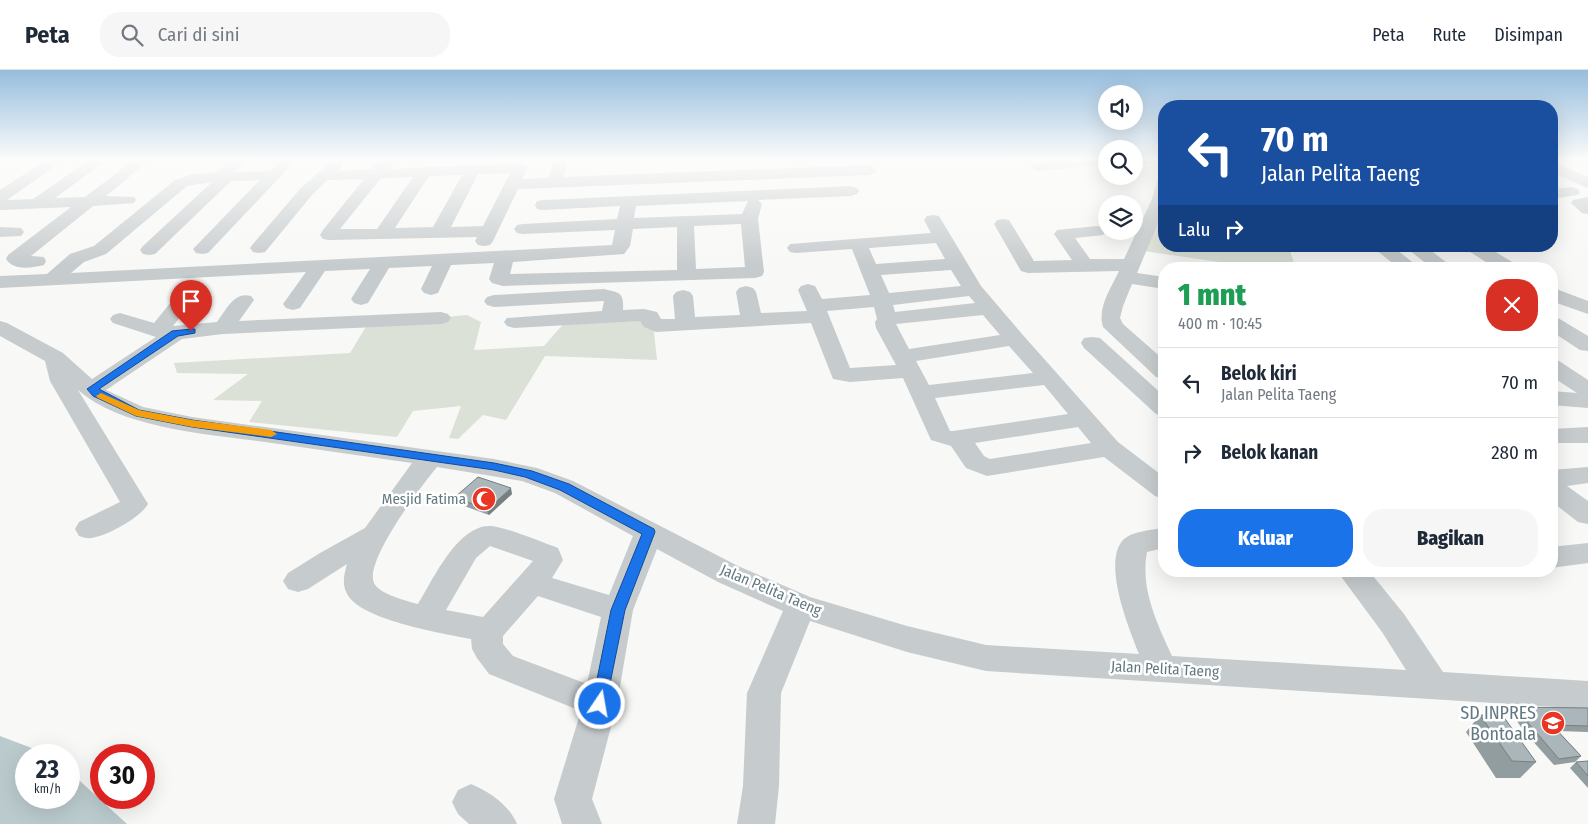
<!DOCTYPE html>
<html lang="id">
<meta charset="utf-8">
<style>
:root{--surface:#fff;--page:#f6f6f7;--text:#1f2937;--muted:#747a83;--line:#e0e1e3;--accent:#1a73e8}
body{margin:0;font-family:"Fira Sans Condensed",sans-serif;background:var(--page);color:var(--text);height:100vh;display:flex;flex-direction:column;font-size:19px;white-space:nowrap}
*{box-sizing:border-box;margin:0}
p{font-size:16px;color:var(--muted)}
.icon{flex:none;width:28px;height:28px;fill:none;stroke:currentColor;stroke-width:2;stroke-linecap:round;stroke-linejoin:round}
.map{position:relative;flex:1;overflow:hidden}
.side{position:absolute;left:1158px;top:192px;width:400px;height:315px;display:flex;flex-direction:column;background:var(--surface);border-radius:20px;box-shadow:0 5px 20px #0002}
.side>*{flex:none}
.top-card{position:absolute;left:1158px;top:30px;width:400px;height:152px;border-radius:20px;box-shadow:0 5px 20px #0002;background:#1a4fa0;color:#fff;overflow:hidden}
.controls{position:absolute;left:1098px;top:15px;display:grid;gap:10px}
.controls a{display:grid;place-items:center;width:45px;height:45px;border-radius:50%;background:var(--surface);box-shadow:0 5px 20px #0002;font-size:25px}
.speed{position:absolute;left:15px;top:674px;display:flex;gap:10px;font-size:25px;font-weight:700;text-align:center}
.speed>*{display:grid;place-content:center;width:65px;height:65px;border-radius:50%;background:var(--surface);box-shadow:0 5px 20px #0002;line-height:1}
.speed small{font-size:12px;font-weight:400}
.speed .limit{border:8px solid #d22;background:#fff;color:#111}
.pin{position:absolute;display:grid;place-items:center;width:42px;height:42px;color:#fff;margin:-51px -21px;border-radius:50% 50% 50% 0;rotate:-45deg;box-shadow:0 0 5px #0007}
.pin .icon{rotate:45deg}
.me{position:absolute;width:55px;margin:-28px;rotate:12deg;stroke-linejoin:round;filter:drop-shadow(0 0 4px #0008)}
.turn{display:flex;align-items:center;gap:18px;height:105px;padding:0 20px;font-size:22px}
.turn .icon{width:65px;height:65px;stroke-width:2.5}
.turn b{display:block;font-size:35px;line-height:42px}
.then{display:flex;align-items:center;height:48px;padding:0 20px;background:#0003;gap:10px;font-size:19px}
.round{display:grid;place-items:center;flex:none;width:52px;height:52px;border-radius:20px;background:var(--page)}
.overview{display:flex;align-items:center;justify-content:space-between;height:85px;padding:0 20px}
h1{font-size:30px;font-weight:800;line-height:38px;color:#1e9e55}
.cta{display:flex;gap:10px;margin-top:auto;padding:10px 20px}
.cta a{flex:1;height:58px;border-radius:20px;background:var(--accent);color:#fff;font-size:20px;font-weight:800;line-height:58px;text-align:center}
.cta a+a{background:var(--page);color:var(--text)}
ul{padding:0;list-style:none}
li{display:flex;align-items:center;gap:15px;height:70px;padding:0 20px;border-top:1px solid var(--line)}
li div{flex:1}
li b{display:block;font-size:19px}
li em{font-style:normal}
header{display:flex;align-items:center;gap:30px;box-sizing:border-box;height:70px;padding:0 25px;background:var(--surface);border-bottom:1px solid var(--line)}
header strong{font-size:24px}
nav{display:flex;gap:28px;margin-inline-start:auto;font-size:18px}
.search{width:350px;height:45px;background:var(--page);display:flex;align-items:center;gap:12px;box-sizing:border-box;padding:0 18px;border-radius:20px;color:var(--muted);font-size:19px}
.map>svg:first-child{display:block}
.green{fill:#dbe1d6}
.water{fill:#bbcbcd}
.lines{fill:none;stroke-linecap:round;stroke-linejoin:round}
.minor{fill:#c6cbcd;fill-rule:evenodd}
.wall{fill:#929d9f}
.shaded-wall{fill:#777f82}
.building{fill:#aab6b9;stroke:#777f82}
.route{fill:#1a73e8;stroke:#114b97}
.slow{fill:#f59e0b}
.labels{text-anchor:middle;stroke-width:5;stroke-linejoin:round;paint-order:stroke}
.poi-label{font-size:15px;fill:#627982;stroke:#fff;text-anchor:end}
.street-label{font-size:15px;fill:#627982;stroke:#fff}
.near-poi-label{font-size:18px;fill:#627982;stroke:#fff;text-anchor:end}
</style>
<header>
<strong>Peta</strong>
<div class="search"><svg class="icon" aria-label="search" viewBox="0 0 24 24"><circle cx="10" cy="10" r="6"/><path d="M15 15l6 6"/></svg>Cari di sini</div>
<nav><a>Peta</a><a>Rute</a><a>Disimpan</a></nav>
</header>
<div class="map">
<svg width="1588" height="754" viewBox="0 0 1588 754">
<rect width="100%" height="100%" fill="#f8f8f6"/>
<path class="green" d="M1160 146H1164V176H1295L1290 181 1296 199H1267L1144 181Z
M652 244 657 290 545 286 506 350 483 345 458 369 449 368 461 336 413 341 397 367 249 352 262 331 213 330 248 304 177 303 174 293 350 283 367 255 467 245 481 252 474 280 544 276 566 251Z"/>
<path class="water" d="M0 666 50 685H26V728H69V701L127 754H0Z"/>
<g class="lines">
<path class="minor" d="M48 89H65L7 130 33 129 91 89H108L55 128 85 127 135 89H151L106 126 134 127 136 130 134 133 93 136 31 186 44 187 46 191 44 195C31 198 14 201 6 189L8 185 71 137 0 140V120Z
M216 89H242L245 92 234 102 270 101 282 89H297L208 183 202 184 196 183 193 179 260 110 231 111 155 184 149 185 143 184 140 180 143 176 212 112 187 116 106 184 84 192 71 203 612 175 615 160 523 164 517 163 514 159 517 155 523 154 617 149 620 136 543 140 537 139 535 135 537 131 543 130 851 116 857 118 859 121 857 124 851 126 758 130 762 134 758 149 764 202 762 206 755 208 503 216 492 213 489 209 494 193 451 195 438 223 431 225 424 223 421 219 432 196 389 198 368 233 361 235 354 233 351 229 370 199 325 201 300 238 293 240 286 238 283 234 306 202 0 218V206L47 204 70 184 94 176 175 110 193 104 214 103 225 94 218 92ZM748 131 742 144 634 148 636 136ZM741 154 745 197 696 199 694 156ZM677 157V200L510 204 513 192 624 184 630 176 633 159Z
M381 89H396L389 99 520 93 525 95 528 98 522 109 548 108 555 89H569L563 107 869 95 874 97 877 100 874 103 869 105 518 119 493 171 490 175 484 176 478 175 475 171 477 167 329 170 323 169 320 165 323 160 364 109 327 110 312 125 265 182 259 183 253 182 250 178 253 174 300 119 330 92H340L343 95 338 101 372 99ZM510 103 483 156 451 157 478 104ZM462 105 433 157 395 158 429 106ZM413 107 377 159H340L381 108Z
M1066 89H1106V94L1038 101 1033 99 1030 96 1033 93Z
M1134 89H1164V94H1134Z
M1580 89H1588V94L1583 93Z
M1551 92 1588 107V118L1551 102Z
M1164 107V139L1137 203 1164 207V219L1132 214 1123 236 1120 248 1123 254 1164 290V309L1156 307 1103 257C1097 238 1111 218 1119 201L1028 203 1021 201 994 154 997 150 1003 149 1009 150 1034 191 1072 190 1054 164 1057 160 1097 156 1103 157 1106 161 1103 165 1075 168 1090 189H1124L1152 129 1158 109Z
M1572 117 1578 119 1580 122 1578 125 1551 129V119Z
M1588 127V144L1582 143 1571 133 1573 130Z
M933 145 939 146 981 216 1022 264 1118 372 1164 407V429L1155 426 1104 387 987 406 966 398 951 376 931 370 903 308 850 312 833 309 811 253 656 262 644 257 640 251 514 258 507 256 504 252 507 248 602 241 604 231 494 237 487 235 484 231 487 227 494 225 604 219C620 223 624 222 623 240L644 239 657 242 661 249H675L673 226 676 222 683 220 690 222 693 226 695 247 740 245 736 222 739 218 746 216 753 218 756 222 761 243 807 241 798 220 801 216 808 214 815 216 822 229 870 225 852 179 796 183 790 182 787 178 790 174 931 163 924 150 927 146ZM936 173 945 189 876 194 869 178ZM951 200 961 216 889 223 881 205ZM969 226 975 233 895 242 893 235ZM874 237 877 249 875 252 876 258 896 295 850 298 827 241ZM983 245 1000 265 909 279 896 254ZM1009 276 1033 303 929 315 916 291ZM1044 315 1068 344 953 361H950L935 328ZM1078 357 1091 373 990 389 984 386 975 373Z
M0 157 21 158 24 162 21 166 0 167Z
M1371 176H1392L1421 199H1400Z
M1404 176H1425L1455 199H1433Z
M1464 176H1486L1517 195 1519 199H1497L1467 180Z
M1551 217 1588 231V244L1551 231Z
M187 219 194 221 197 225 173 256 217 252C226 240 234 221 251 226L254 230 239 251 441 242 448 244 451 248 448 252 441 254 223 264 182 269 106 320 143 337 192 347 494 389 537 398 573 411 738 496 810 527 907 556 986 575 1139 584C1129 559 1102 493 1123 470 1132 461 1152 460 1164 458V478L1147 482C1140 518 1157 553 1172 586L1406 600 1382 562 1337 501H1369L1404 544 1443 602 1588 611V639L986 601 907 582 810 551 781 623 779 716 775 754H737L743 716 747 623 783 541 718 512 657 479 633 540 617 634 592 729 602 754H562L554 729 581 641 489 604 477 588 472 579 471 569C441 563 367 551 349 527 341 516 344 505 347 494L308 519 298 522 288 519 283 511 288 503 320 483 365 458 412 393C363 386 314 379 265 372 209 364 122 359 78 320L148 434C140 448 107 466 91 468 87 469 83 467 79 466L75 459 79 452 120 432 50 311 45 291 0 266V251L7 253 63 283 92 309 156 267 113 253 110 249 113 245 120 243 154 253 180 221ZM437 397 522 411 555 423 633 466 609 525 552 508 563 490 558 478C541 472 508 458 492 456 458 453 433 510 418 534 407 531 379 524 374 513 364 491 422 415 437 397ZM490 476 533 491 483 547 446 540 476 488ZM538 526 601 547 587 614 513 586 503 574V566Z
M1551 246 1558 248 1588 266V281L1580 280 1551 261Z
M1092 267 1100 268 1164 326V346L1156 344 1084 278 1081 273 1084 268Z
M1551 289 1559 291 1588 310V338L1551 335V321L1577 323 1551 306Z
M1588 357V373H1551V359Z
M1588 397V413L1567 416 1588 431V454L1578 452 1551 431V400Z
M1588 473V493L1551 498V477Z
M471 714C490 722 509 735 517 754H469L458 744 452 732 458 720Z"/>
</g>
<path class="wall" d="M512 424 489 445 456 433 455 427Z
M1516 637 1588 638V662L1558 661 1581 686 1575 692 1554 695 1523 660 1511 642Z
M1480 645 1536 692 1520 708H1496L1466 662Z
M1588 691V718L1570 698 1576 692Z"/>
<path class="shaded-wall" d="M511 418 512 424 489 445 487 440Z"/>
<path class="building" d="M478 407 511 418 487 440 455 427Z
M1516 637 1588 638V656L1552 655 1581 686 1559 689 1529 654Z
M1480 645 1503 646 1536 692 1512 691Z
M1588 691V706L1576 692Z"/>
<linearGradient id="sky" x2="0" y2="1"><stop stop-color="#96bddd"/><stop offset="0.46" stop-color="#fcfcfb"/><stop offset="1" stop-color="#fcfcfb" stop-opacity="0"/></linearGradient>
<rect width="1588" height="195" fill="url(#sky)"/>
<path class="route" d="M191 259H195V263L178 266 99 319 139 340 192 350 494 393 532 401 569 414 654 459 655 462 625 540 605 638 600 640 594 638 592 634 611 540 642 464 560 420 525 407 494 400 192 357 136 346 93 326 87 319 172 261Z"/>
<path class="slow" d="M101 323 139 340 192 350 271 360 277 364 271 367 192 357 136 346 98 328 96 326Z"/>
<defs>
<g id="mosque-disc" transform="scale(1.25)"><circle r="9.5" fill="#eb3523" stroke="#fff"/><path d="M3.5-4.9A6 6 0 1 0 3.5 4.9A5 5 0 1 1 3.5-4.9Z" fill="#fff"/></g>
<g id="school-disc" transform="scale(1.25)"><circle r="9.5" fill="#eb3523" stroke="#fff"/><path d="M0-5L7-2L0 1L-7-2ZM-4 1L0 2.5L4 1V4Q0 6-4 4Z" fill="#fff"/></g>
</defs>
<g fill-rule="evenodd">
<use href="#mosque-disc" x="484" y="429"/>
<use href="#school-disc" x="1553" y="653"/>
</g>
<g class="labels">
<g class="poi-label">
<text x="466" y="434">Mesjid Fatima</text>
</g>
<g class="street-label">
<text transform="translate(771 520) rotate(23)" y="5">Jalan Pelita Taeng</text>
<text transform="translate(1165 599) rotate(3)" y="5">Jalan Pelita Taeng</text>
</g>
<g class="near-poi-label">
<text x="1536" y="649">SD INPRES<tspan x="1536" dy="21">Bontoala</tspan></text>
</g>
</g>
</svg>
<div class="controls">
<a><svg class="icon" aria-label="sound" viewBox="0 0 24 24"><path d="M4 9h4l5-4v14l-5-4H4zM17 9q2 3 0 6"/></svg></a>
<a><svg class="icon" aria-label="search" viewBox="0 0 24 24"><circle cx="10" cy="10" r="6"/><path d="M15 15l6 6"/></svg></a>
<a><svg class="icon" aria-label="layers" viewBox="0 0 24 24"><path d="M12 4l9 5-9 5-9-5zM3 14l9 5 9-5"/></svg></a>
</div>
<div class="speed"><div>23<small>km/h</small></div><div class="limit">30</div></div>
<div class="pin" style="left:191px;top:261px;background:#d93025"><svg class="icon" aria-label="arrive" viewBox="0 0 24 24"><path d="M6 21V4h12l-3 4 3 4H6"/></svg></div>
<svg class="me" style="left:600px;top:634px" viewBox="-20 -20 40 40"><circle r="17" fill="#1a73e8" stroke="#fff" stroke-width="3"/><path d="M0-11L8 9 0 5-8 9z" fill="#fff"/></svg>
<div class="top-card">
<div class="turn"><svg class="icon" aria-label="left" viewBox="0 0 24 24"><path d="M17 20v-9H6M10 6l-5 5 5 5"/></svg><div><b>70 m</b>Jalan Pelita Taeng</div></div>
<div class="then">Lalu<svg class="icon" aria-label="right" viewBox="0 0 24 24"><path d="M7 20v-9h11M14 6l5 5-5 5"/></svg></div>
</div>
<section class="side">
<div class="overview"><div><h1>1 mnt</h1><p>400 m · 10:45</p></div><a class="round" style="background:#d93025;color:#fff"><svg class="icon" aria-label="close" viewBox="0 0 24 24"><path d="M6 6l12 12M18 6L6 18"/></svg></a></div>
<ul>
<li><svg class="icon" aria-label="left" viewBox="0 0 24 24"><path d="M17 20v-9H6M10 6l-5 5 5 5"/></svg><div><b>Belok kiri</b><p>Jalan Pelita Taeng</p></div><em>70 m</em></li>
<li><svg class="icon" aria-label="right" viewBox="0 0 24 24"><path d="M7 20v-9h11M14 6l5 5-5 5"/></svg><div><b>Belok kanan</b></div><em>280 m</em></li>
</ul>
<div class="cta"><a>Keluar</a><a>Bagikan</a></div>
</section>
</div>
